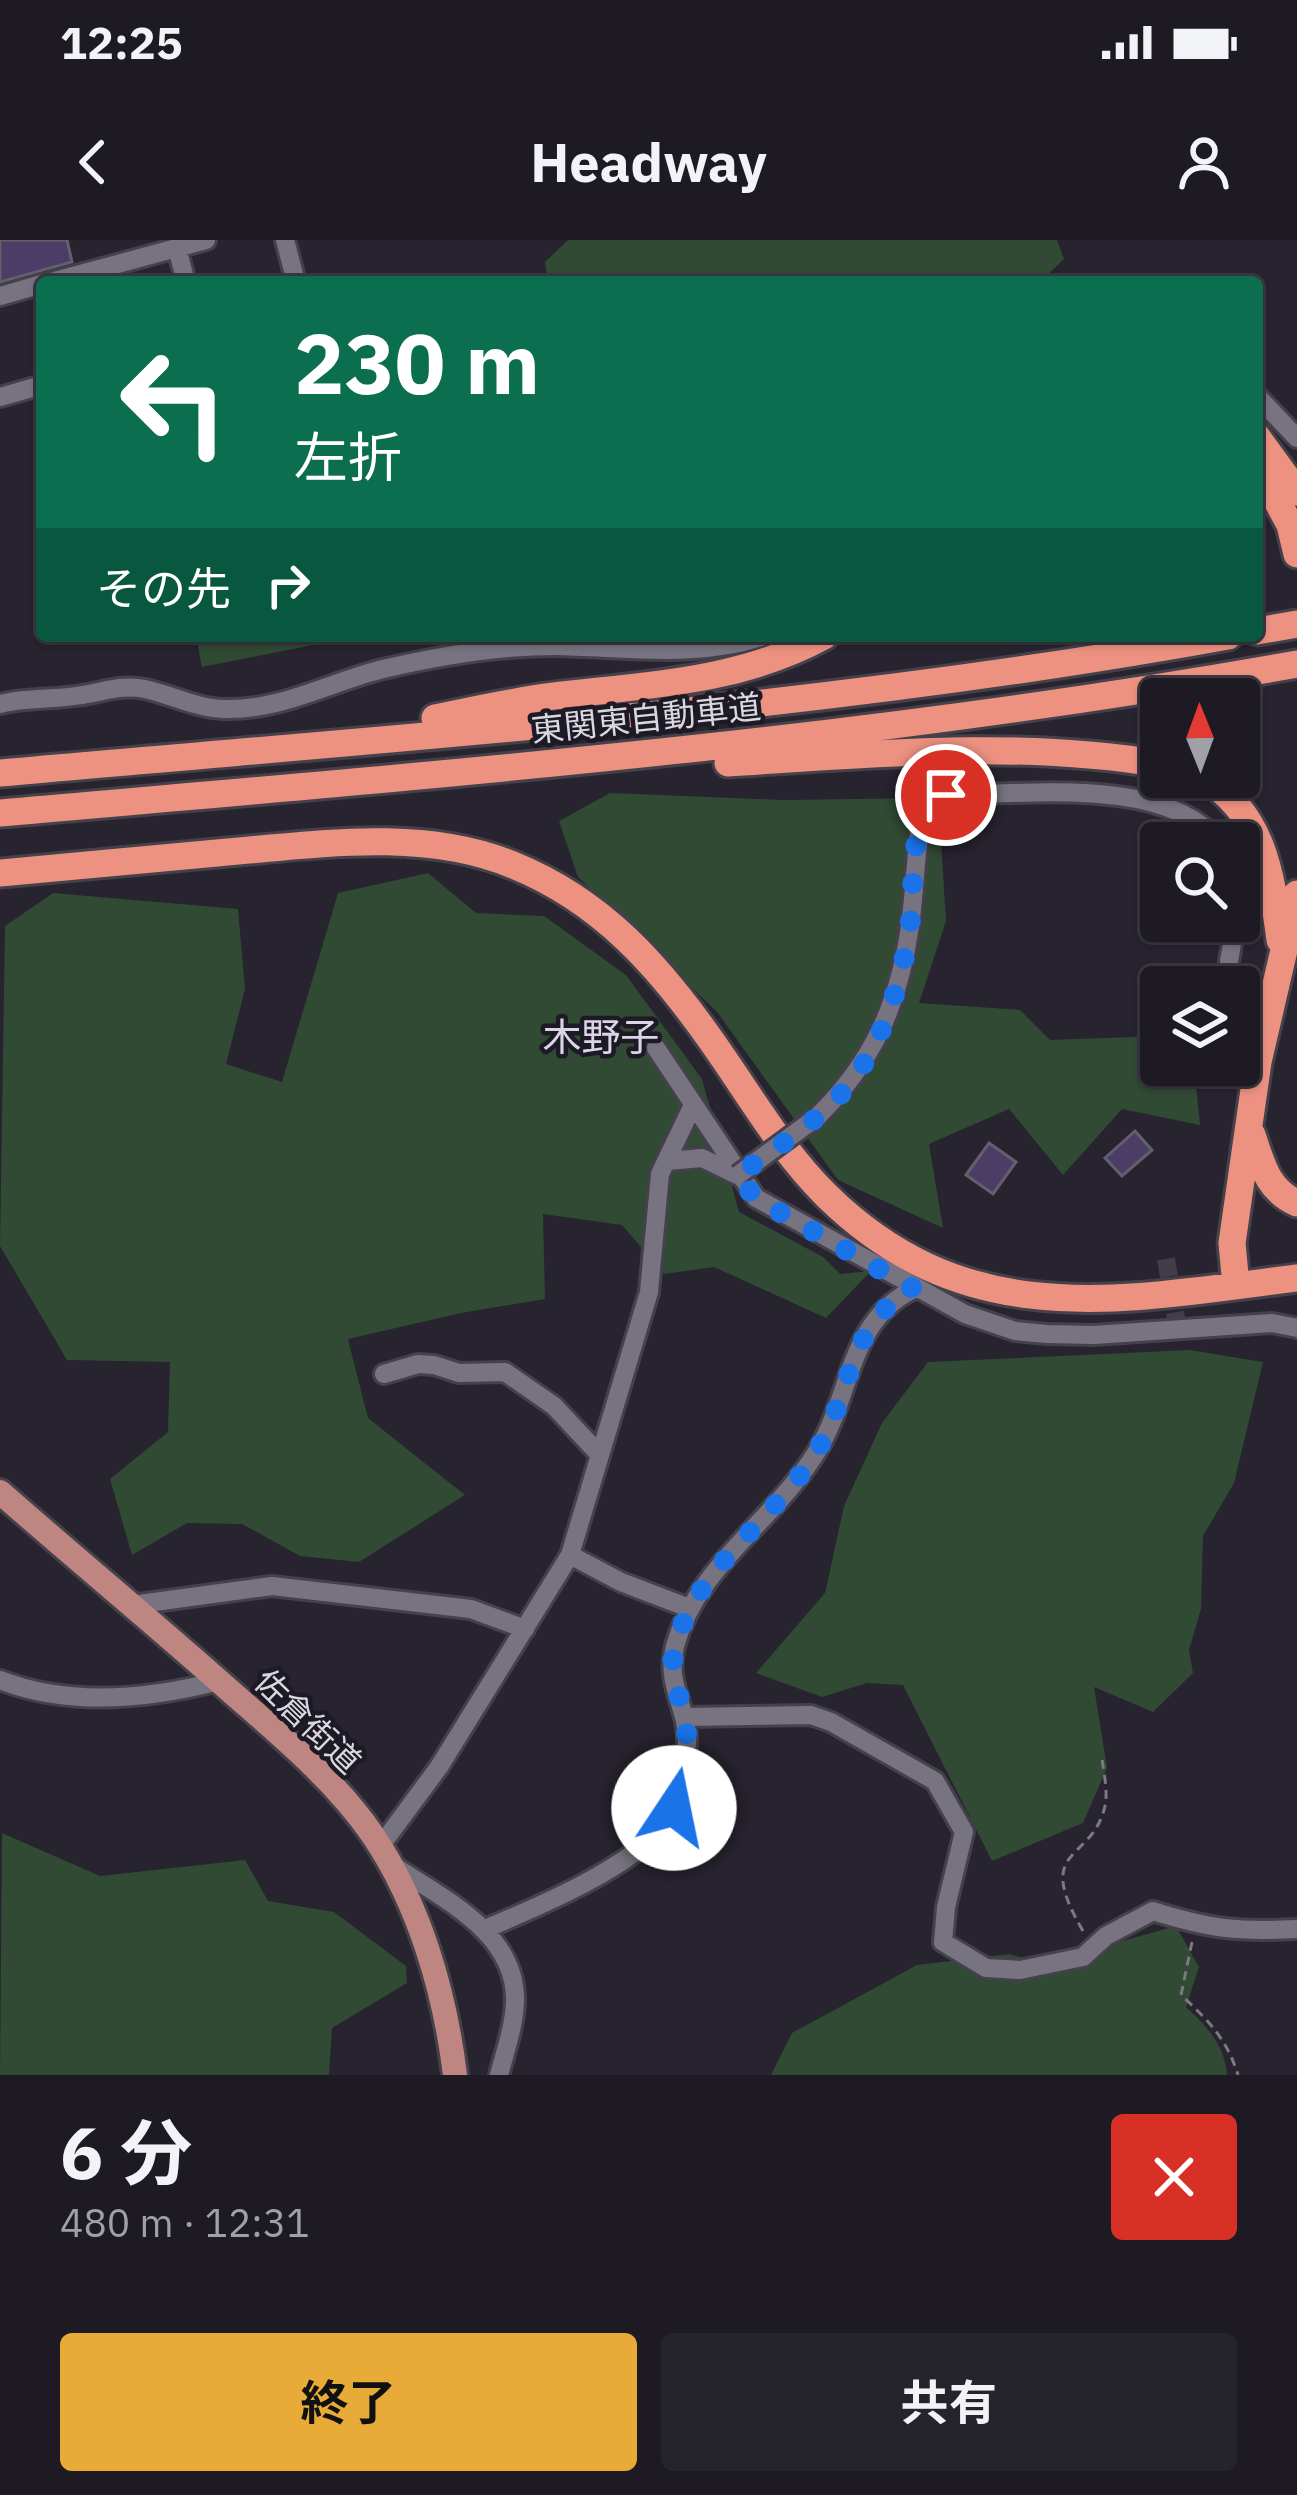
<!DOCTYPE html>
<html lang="ja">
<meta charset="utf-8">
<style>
:root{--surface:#1d1a23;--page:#25232b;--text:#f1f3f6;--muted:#a0a1a6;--line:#3b3841;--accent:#e9ab38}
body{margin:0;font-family:"IBM Plex Sans","Noto Sans JP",sans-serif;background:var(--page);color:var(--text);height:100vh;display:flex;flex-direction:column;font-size:45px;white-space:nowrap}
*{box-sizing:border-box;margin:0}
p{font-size:39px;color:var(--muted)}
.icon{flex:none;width:66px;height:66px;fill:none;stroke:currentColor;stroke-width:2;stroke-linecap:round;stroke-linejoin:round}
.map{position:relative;height:1835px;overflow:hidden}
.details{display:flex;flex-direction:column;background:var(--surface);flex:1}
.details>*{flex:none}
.hud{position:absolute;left:36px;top:36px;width:1227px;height:366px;border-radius:12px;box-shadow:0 3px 9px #0004,0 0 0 3px var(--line);background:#0b6e4f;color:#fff;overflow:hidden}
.needle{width:78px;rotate:359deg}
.tools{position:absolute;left:1140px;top:438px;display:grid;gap:24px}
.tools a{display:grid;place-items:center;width:120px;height:120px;border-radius:12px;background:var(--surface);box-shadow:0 3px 9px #0004,0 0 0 3px var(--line);font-size:60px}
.pin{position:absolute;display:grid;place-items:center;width:102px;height:102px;color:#fff;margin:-51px;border:6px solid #fff;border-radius:50%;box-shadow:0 3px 12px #0007}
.me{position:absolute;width:132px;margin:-66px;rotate:11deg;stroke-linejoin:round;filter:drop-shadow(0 0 9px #0008)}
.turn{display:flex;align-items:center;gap:42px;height:252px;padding:0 60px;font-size:54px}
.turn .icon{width:156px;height:156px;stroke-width:2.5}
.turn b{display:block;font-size:84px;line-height:102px}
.then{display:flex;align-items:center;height:114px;padding:0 60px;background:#0003;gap:24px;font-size:45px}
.round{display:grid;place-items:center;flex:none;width:126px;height:126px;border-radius:12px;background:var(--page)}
.overview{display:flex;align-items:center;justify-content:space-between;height:204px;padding:0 60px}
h1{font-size:72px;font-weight:700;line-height:90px}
.action{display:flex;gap:24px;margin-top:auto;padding:24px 60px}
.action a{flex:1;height:138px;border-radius:12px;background:var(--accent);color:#111;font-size:48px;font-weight:700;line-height:138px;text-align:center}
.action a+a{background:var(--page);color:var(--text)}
.status{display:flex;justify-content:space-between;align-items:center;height:84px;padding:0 60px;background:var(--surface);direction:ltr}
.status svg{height:33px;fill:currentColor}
header{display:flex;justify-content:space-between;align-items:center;height:156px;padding:0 60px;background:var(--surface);font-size:54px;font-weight:700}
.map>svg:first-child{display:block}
.green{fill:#304a34}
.building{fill:#4c3d67;stroke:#635f6d;stroke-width:3}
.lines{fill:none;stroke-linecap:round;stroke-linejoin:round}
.minor-tunnel{stroke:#423e49;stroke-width:18;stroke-dasharray:18 9;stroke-linecap:butt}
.minor-casing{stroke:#44414b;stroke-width:24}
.major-casing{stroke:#44414b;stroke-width:30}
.highway-casing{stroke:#44414b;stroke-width:33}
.path{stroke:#7c7983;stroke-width:3;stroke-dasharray:9 6;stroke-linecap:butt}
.minor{stroke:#777381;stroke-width:18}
.major{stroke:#be8581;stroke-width:24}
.highway{stroke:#ed9181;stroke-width:27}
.minor-bridge-casing{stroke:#44414b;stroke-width:24;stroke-linecap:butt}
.minor-bridge{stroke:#777381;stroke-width:18}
.route{stroke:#1a73e8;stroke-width:21;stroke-dasharray:0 37.8}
.labels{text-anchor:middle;stroke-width:9;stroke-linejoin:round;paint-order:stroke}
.street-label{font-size:33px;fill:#d9d7df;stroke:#1d1a25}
.quarter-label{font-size:39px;fill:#dad6e6;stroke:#1d1a25}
</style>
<div class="status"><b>12:25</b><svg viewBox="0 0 49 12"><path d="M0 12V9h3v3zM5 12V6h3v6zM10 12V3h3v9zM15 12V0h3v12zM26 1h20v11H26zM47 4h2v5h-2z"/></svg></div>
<header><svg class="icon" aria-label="back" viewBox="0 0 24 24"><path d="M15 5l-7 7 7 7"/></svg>Headway<svg class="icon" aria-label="person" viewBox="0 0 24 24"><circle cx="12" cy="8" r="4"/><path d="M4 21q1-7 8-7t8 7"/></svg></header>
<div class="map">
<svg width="1297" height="1835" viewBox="0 0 1297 1835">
<rect width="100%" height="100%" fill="#27232f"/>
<path class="green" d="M568 0H1057L1064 19 1040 42H548L545 22Z
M196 396H358L202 427Z
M610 553 784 560 926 558 940 586 946 681 919 763 1020 770 1050 800 1161 796V825H1194L1200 885 1122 869 1063 935 1009 869 929 904 943 988 838 940 717 772 578 637 559 581Z
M428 633 476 673 544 676 626 735 702 839 739 972 823 1017 840 1034 871 1031 826 1078 714 1027 664 1034 622 985 543 974 545 1059 461 1073 348 1099 368 1178 465 1255 359 1322 300 1316 242 1284 187 1283 132 1315 110 1239 168 1192 170 1122 67 1120 0 1006 5 686 53 653 238 669 245 749 226 824 282 842 338 653Z
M1190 1110 1263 1122 1234 1243 1203 1296 1201 1369 1189 1410 1193 1433 1153 1472 1094 1447 1107 1528 1083 1583 992 1621 903 1445 867 1443 822 1457 756 1433 825 1353 844 1266 882 1183 928 1122Z
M2 1593 100 1636 245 1620 268 1661 334 1672 406 1726 407 1743 332 1788 329 1835H0Z
M1176 1686 1199 1727 1186 1767C1207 1786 1225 1806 1227 1835H771L792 1793 917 1725 1009 1714 1060 1728 1108 1705Z"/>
<path class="building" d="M0 0H67L72 22 0 42Z
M1135 891 1152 910 1122 936 1105 918Z
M989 903 1016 922 993 954 966 935Z"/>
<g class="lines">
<path class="minor-tunnel" d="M1166 1019 1178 1090"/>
<g class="minor-casing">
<path id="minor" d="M285 0 296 42
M177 8 186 42
M51 42 206 0
M0 56 42 44
M1257 156 1297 198
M0 157 42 145
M0 464C26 457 55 460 82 455 103 452 123 444 145 449 172 455 196 468 224 469 280 471 330 442 383 429 438 416 499 406 555 406 626 407 696 419 764 396
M1229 721 1236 681
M656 808 756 958 965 1074 1015 1091 1047 1094 1094 1095 1272 1083 1297 1088
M817 877C873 822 899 764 910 686 915 651 915 617 921 582L926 572 946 555C1022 555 1169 535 1219 603
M668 921 702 918 737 935
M384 1134 418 1124 434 1125 459 1133 505 1132 554 1166 599 1214
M570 1315 621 1342 689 1368
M132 1365 272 1346 471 1369 525 1389
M0 1440C69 1467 149 1459 219 1441
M684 1477 811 1475 831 1482 935 1541 964 1592 946 1667 943 1702 986 1728 1020 1730 1083 1717 1106 1696 1153 1671C1210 1689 1238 1692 1297 1689
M379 1608 439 1527 570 1315 649 1052 660 934 693 865
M391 1624C441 1658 517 1692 515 1762 514 1787 505 1812 499 1835
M485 1689C535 1668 634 1627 665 1583 682 1558 692 1506 684 1477 677 1451 668 1434 675 1406 697 1325 777 1279 819 1208 852 1152 849 1080 914 1049"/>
</g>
<g class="major-casing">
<path id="major" d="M0 1252C76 1319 154 1383 229 1450 279 1494 334 1539 372 1594 419 1663 445 1752 455 1835"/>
</g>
<g class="highway-casing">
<path id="highway" d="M1257 197 1297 252
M1257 223 1290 285 1297 314
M1257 391 1297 384
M435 478C475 470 514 461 554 456 647 445 740 442 824 396
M728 523C872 514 1018 500 1161 524
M0 533C410 496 823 470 1228 396
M1203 537C1264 574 1271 634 1280 700
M0 573C434 535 868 501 1297 424
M0 633C72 626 145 620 217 613 313 605 421 587 513 625 602 661 659 726 713 803 749 854 782 912 827 956 968 1094 1122 1060 1297 1038
M1252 895C1262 924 1267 950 1297 963
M1236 1046 1232 1003 1258 822 1297 654"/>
</g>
<path class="path" d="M1083 1691C1032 1604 1092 1624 1105 1566 1108 1552 1104 1533 1102 1519
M1192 1702 1181 1755C1208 1780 1227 1799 1238 1835"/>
<use href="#minor" class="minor"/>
<use href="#major" class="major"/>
<use href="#highway" class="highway"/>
<g class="minor-bridge-casing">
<path id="minor-bridge" d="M738 935 817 877"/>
</g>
<use href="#minor-bridge" class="minor-bridge"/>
</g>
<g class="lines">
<path class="route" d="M674 1568C680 1542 689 1514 686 1487 683 1457 667 1439 675 1407 696 1326 777 1279 818 1209 852 1152 849 1080 914 1049L755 958 738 935C782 903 834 873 863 825 888 786 904 731 910 684 917 635 903 591 946 555"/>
</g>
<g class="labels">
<g class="street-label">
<text transform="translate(646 478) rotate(-6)" y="12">東関東自動車道</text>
<text transform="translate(308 1481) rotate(44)" y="12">佐倉街道</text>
</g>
<g class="quarter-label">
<text x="601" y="811">木野子</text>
</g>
</g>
</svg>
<div class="tools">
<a><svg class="needle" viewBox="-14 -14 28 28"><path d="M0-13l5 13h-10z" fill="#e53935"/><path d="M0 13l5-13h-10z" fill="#a0a1a6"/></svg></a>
<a><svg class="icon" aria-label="search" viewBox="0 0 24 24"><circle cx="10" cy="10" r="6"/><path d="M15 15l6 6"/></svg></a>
<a><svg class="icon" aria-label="layers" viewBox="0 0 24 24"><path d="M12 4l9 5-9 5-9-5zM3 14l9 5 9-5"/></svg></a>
</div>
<div class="pin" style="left:946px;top:555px;background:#d93025"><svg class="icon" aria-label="arrive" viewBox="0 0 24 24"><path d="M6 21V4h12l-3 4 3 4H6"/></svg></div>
<svg class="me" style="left:674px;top:1568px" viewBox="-20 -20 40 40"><circle r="19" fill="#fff"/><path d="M0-13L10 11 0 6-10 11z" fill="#1a73e8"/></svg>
<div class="hud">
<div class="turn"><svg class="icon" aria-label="left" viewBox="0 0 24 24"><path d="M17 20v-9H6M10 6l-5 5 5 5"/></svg><div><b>230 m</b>左折</div></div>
<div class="then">その先<svg class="icon" aria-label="right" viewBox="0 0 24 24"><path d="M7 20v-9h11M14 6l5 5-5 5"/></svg></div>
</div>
</div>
<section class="details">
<div class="overview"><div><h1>6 分</h1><p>480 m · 12:31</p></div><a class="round" style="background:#d93025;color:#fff"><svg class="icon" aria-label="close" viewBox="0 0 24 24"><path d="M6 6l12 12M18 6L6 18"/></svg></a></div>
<div class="action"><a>終了</a><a>共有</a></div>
</section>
